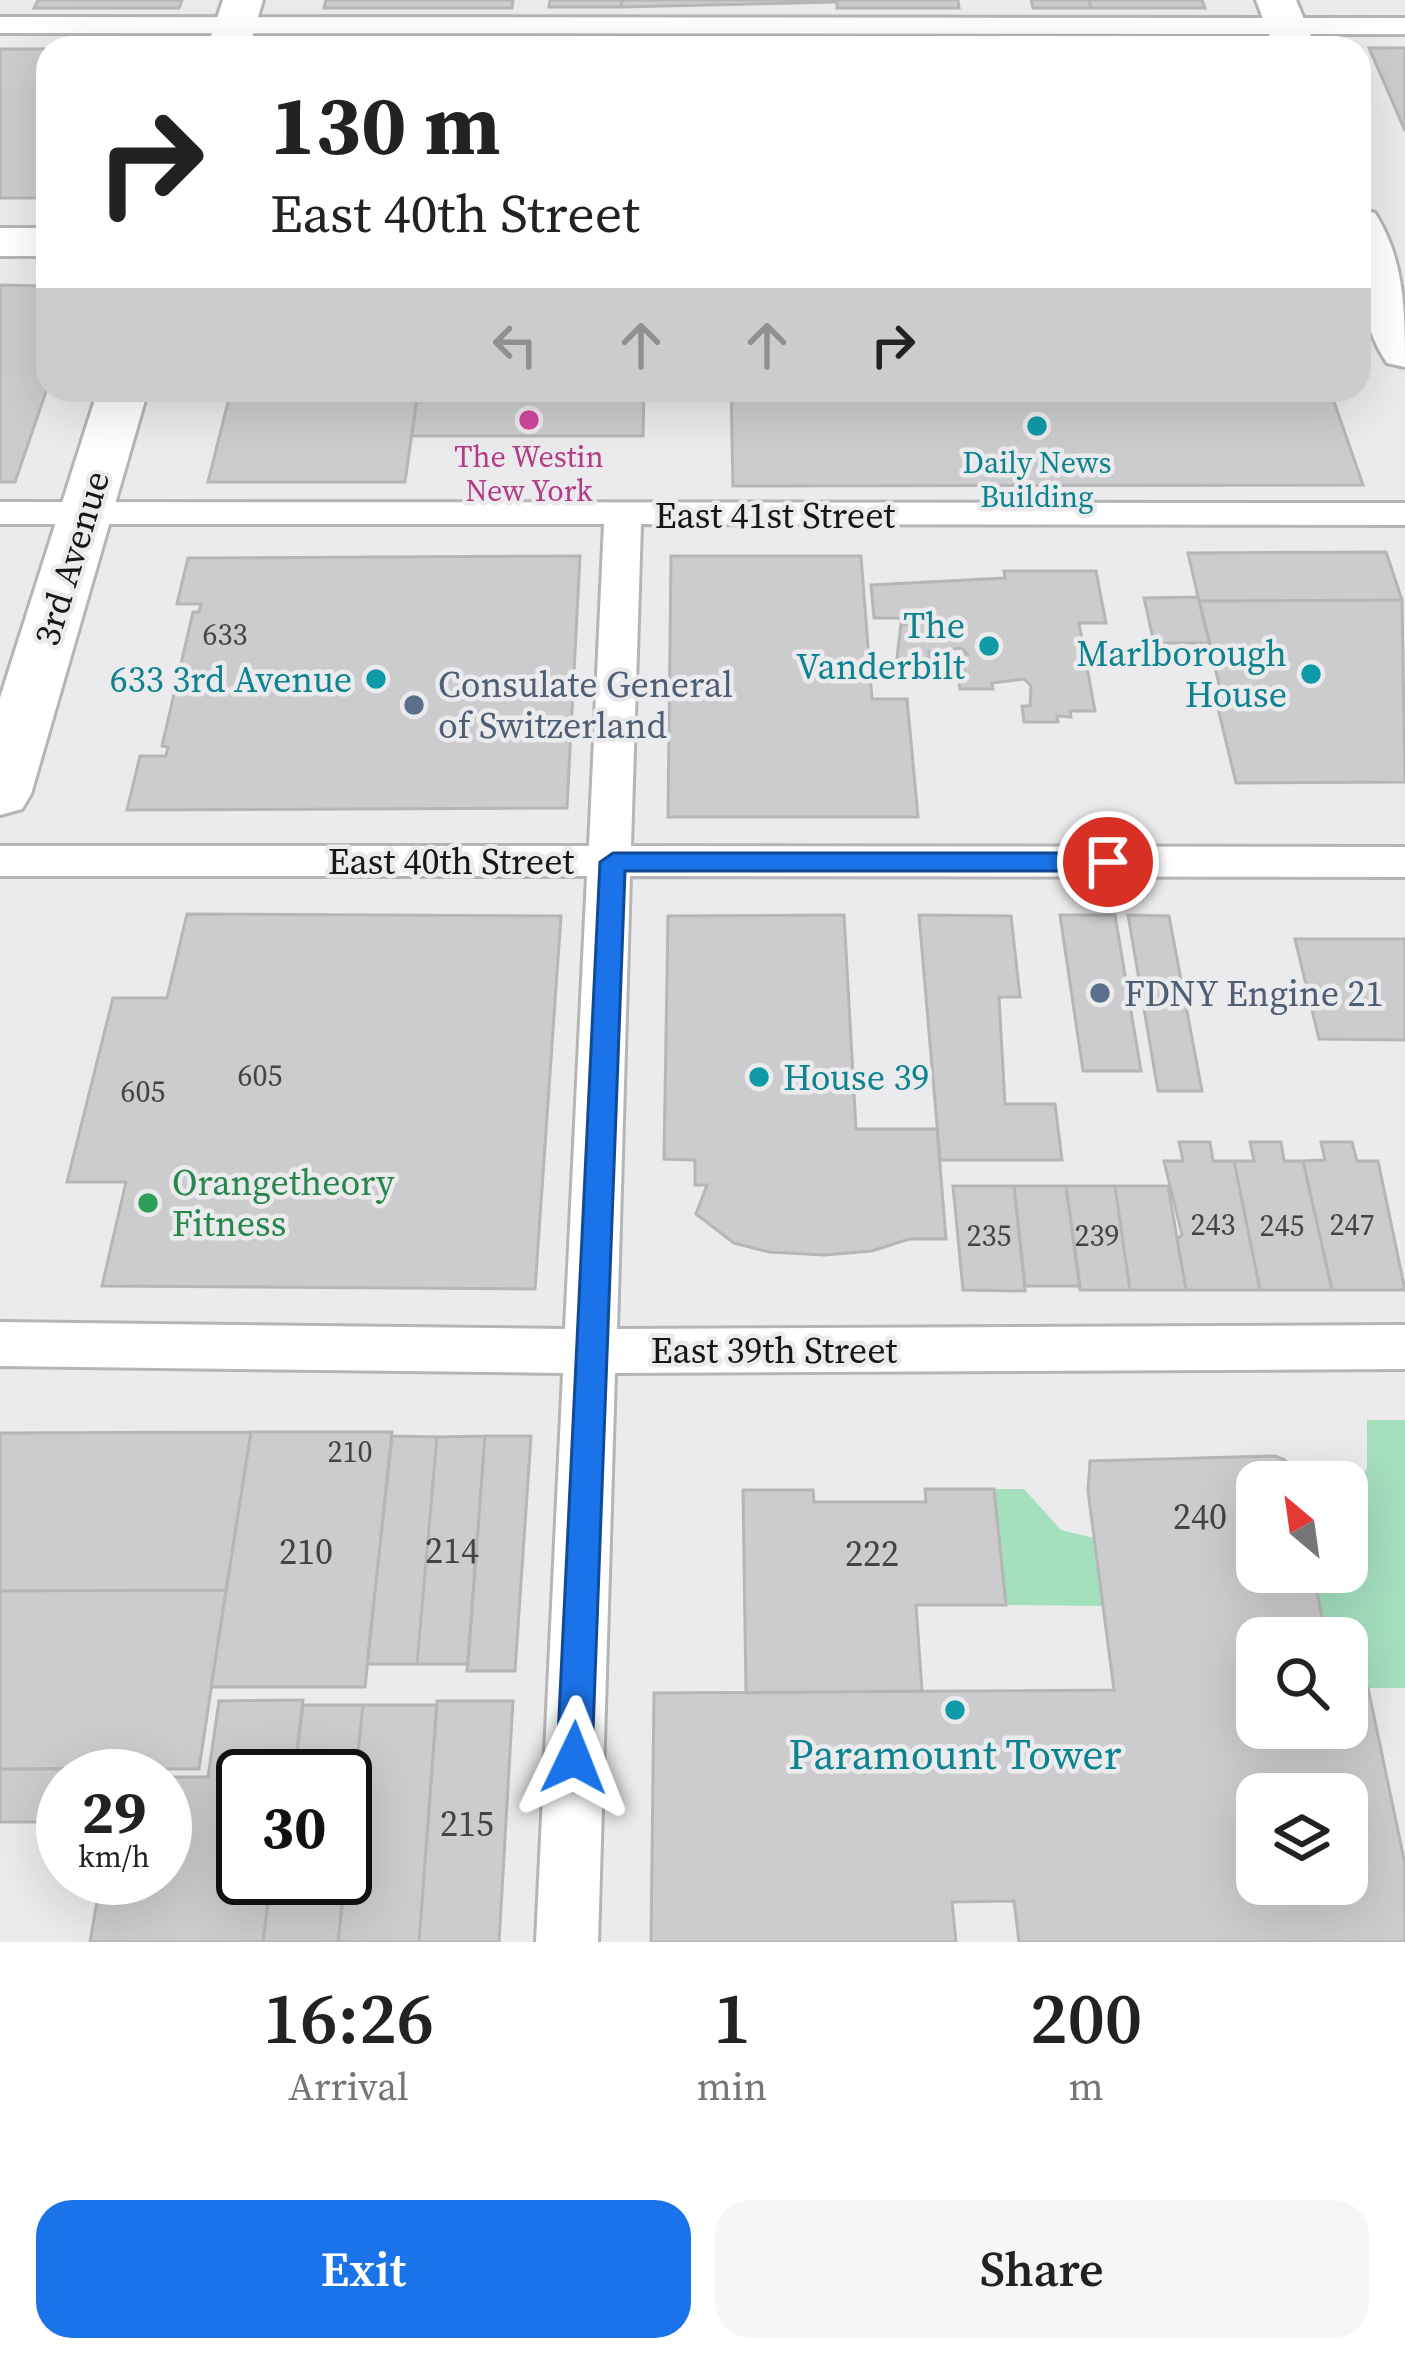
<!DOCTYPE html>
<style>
:root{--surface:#fff;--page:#f6f6f6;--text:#222;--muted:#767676;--accent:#1a73e8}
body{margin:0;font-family:"Source Serif 4",serif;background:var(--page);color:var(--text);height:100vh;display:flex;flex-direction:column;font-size:45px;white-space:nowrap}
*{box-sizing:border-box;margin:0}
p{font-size:39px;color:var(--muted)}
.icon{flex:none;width:66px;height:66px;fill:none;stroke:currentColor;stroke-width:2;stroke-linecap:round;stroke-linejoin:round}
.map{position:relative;height:1942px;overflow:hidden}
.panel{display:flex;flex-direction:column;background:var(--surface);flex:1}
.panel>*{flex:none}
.hud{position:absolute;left:36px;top:36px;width:1335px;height:366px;border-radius:36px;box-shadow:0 12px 48px #0002;background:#fff;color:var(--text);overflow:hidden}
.needle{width:78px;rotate:331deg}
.tools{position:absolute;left:1236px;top:1461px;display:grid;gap:24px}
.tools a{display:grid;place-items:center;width:132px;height:132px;border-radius:24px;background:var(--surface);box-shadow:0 12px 48px #0002;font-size:60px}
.speed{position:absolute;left:36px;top:1749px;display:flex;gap:24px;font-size:60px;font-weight:700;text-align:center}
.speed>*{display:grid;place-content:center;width:156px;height:156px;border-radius:50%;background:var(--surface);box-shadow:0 12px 48px #0002;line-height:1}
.speed small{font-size:30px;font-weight:400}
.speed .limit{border:6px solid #111;border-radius:18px;background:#fff;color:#111}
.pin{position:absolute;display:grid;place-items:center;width:102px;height:102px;color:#fff;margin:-51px;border:6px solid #fff;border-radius:50%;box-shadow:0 3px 12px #0007}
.me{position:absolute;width:132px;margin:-66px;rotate:2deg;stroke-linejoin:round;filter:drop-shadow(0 0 9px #0008)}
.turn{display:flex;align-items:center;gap:42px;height:252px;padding:0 36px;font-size:54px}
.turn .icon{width:156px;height:156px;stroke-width:2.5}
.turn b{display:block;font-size:84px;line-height:102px}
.lanes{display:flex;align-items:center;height:114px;padding:0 36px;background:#0003;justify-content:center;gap:60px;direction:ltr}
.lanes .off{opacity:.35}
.eta{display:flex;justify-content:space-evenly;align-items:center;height:204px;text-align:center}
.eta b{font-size:72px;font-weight:600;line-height:84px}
.cta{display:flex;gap:24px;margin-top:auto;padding:24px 36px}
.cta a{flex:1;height:138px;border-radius:36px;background:var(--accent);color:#fff;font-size:48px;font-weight:600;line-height:138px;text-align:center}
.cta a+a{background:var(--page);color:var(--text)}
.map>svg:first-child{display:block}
.green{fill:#a4dfbe}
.building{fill:#ccccce;stroke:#b6b6b8;stroke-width:3;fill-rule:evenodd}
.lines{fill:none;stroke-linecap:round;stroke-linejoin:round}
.street-casing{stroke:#b5b5b7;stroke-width:6}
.primary-casing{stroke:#b5b5b7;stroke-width:6}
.street{fill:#fff;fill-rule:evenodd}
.primary{fill:#fff;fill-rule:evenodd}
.route{fill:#1a73e8;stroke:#114b97;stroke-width:3}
.hotel-dot{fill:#d1479c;stroke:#ebebed;stroke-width:4.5}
.culture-dot{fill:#0f9aa8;stroke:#ebebed;stroke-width:4.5}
.service-dot{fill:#5c6f8a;stroke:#ebebed;stroke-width:4.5}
.leisure-dot{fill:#2e9e5b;stroke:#ebebed;stroke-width:4.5}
.labels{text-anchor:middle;stroke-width:9;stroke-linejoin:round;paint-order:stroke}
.far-hotel-label{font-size:30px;fill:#b23c85;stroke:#ebebed}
.far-culture-label{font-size:30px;fill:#0d838f;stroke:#ebebed}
.number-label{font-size:30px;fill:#444445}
.street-label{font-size:36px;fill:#161617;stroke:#ebebed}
.culture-label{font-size:36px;fill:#0d838f;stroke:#ebebed;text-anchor:end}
.service-label{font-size:36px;fill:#4e5e75;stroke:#ebebed;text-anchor:start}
.leisure-label{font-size:36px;fill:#27864d;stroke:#ebebed;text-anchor:start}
.near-number-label{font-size:36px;fill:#444445}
.near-culture-label{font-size:42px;fill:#0d838f;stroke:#ebebed}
</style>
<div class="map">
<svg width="1405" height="1942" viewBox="0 0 1405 1942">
<rect width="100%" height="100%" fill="#ebebed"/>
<path class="green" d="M1367 1420H1405V1688H1347V1638H1326L1313 1572H1347V1502L1367 1468Z
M994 1489H1024L1061 1530 1094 1538 1103 1606 1006 1605Z"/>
<path class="building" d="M38 0H182L179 8H34Z
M326 0H513L512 8H324Z
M550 0H622L621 7H549Z
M622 0H837V2L621 7Z
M958 0 959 8H837V0Z
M1031 0H1089L1091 8H1033Z
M1089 0H1202L1205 8H1091Z
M887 45H1108V48H887Z
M1369 48H1405V131L1390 96Z
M0 49H48V198H0Z
M0 285 48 286V386L15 482H0Z
M231 390H418L405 482H208Z
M418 390H644L643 436H412Z
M731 390H1330L1363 485 733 486Z
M1386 552 1402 600 1199 601 1188 553Z
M580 556 567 808 127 810 140 756H166L168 747 162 746 193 612H199L201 604H177L188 558Z
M671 556H861L872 699H907L918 817H668Z
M1004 571H1096L1106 623H1079L1095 711H1070L1071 717 1057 716 1058 722H1024L1022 706H1030L1031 686 1024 679 992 683 993 689H960L958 673 965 674 962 654H967L962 648 929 652V658H897L901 624 907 625 899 618H874L871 585 1005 578Z
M1198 597 1210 643H1154L1144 598Z
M1402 600 1405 782 1236 783 1217 704 1224 705 1199 601Z
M187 914 561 916 535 1289 102 1286 126 1182H67L113 998H167Z
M844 915 856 1129H937L946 1239H909L872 1251 824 1255 769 1252 734 1243 696 1214 707 1185H695V1160L664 1159 668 916Z
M919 915 1011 916 1020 997H999L1005 1104H1055L1062 1160H940Z
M1060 915H1115L1141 1071H1083Z
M1128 915 1169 916 1202 1091H1158Z
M1295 939H1405V1040L1319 1039Z
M1179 1142H1210L1213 1161H1234L1260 1290H1186L1177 1239 1182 1235 1164 1161H1183Z
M1250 1142H1281L1284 1161H1303L1332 1290H1260L1234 1161H1254Z
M1321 1142H1352L1357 1161H1378L1405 1290H1332L1303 1161 1325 1160Z
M953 1186H1014L1025 1291 963 1290Z
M1014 1186H1066L1080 1286H1025Z
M1066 1186H1115L1130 1290H1080Z
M1115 1186H1168L1186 1290H1130Z
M251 1432H392L365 1687H211Z
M251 1432 226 1590 0 1591V1433Z
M392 1436 437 1437 417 1664H367Z
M485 1436 468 1664H417L437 1437Z
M485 1436H531L515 1671H467Z
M1275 1456 1285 1460 1294 1482H1257V1572H1313L1326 1638H1257V1728H1347V1688H1368L1405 1864V1942H1019L1014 1901 952 1902 956 1942H651L654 1693 1114 1690 1088 1491 1090 1461ZM1257 1794H1347V1884H1257Z
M925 1489H994L1006 1605H916L922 1691 746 1693 743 1490H813L814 1502H926Z
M226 1590 199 1769H0V1591Z
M303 1700 294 1776H243V1878H271L263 1942H90L101 1878H165V1777H208L219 1701Z
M437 1701H513L499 1942H419Z
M303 1705H363L345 1874V1776H294Z
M363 1705H437L419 1942H338Z
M0 1769 101 1768 120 1769 119 1776H63V1822H0Z
M271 1878H345L338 1942H263Z"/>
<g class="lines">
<g class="street-casing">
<path id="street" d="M0 17 1405 18V34L0 33Z
M0 502 1405 503V525L641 524 631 846 1405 847V877L630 876 617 1329 1405 1325V1369L615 1373 598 1942H536L563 1373 0 1366V1322L565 1329 587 876H0V846H589L604 524H0Z"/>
</g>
<g class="primary-casing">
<path id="primary" d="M223 0H263L249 48H207Z
M1256 0H1296L1316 48H1274Z
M1359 209 1375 213C1405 260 1405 313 1405 367L1387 363C1356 317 1359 262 1359 209Z
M0 228H48V256H0Z
M98 390H148L31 794 22 809 0 815V698Z"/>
</g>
<use href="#street" class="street"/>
<use href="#primary" class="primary"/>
</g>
<path class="route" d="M613 853H1108L1121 862 1108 871H625L592 1758 587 1770 574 1775 562 1770 557 1758 600 862Z"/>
<circle class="hotel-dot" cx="529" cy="420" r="12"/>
<g class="culture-dot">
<circle cx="1037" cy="426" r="12"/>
<circle cx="989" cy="646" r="12"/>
<circle cx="1311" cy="674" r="12"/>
<circle cx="376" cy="679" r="12"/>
<circle cx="759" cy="1077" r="12"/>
<circle cx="955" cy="1710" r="12"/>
</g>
<g class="service-dot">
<circle cx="414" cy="705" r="12"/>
<circle cx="1100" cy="993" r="12"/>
</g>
<circle class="leisure-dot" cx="148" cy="1203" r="12"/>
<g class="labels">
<g class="far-hotel-label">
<text x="529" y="467">The Westin<tspan x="529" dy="34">New York</tspan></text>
</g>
<g class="far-culture-label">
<text x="1037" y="473">Daily News<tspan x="1037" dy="34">Building</tspan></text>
</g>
<g class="number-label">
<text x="225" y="645">633</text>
<text x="260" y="1086">605</text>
<text x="143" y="1102">605</text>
<text x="1213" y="1235">243</text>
<text x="1352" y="1235">247</text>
<text x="1282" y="1236">245</text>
<text x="989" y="1246">235</text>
<text x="1097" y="1246">239</text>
<text x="350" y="1462">210</text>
</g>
<g class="street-label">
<text x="775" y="528">East 41st Street</text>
<text transform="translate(71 558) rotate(-73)" y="13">3rd Avenue</text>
<text x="451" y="874">East 40th Street</text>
<text x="774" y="1363">East 39th Street</text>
</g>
<g class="culture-label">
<text x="965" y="638">The<tspan x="965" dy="41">Vanderbilt</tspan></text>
<text x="1287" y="666">Marlborough<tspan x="1287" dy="41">House</tspan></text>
<text x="352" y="692">633 3rd Avenue</text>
<text x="783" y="1090" text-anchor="start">House 39</text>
</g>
<g class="service-label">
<text x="438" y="697">Consulate General<tspan x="438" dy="41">of Switzerland</tspan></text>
<text x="1124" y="1006">FDNY Engine 21</text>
</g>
<g class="leisure-label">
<text x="172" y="1195">Orangetheory<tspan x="172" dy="41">Fitness</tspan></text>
</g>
<g class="near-number-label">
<text x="1200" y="1529">240</text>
<text x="452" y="1563">214</text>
<text x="306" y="1564">210</text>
<text x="872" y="1566">222</text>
<text x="467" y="1836">215</text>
</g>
<g class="near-culture-label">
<text x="955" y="1769">Paramount Tower</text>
</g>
</g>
</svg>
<div class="tools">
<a><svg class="needle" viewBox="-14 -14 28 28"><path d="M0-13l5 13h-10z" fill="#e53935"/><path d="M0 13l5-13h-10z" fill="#767676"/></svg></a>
<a><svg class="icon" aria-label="search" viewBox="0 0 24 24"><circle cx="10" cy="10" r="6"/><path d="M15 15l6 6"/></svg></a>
<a><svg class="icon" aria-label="layers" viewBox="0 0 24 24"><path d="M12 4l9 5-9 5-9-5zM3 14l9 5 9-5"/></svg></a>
</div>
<div class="speed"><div>29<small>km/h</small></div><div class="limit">30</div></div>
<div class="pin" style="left:1108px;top:862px;background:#d93025"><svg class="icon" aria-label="arrive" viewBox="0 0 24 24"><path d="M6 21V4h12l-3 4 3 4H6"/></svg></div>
<svg class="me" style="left:574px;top:1758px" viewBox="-20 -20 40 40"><path d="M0-17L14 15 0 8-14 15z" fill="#1a73e8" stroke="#fff" stroke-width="4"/></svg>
<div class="hud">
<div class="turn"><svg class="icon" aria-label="right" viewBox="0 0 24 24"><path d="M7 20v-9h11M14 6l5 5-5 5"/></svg><div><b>130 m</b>East 40th Street</div></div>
<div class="lanes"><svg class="icon off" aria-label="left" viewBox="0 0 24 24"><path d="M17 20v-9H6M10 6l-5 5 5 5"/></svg><svg class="icon off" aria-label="ahead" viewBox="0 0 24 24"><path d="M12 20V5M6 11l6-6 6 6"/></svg><svg class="icon off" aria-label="ahead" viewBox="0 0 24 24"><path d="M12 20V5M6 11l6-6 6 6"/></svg><svg class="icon" aria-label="right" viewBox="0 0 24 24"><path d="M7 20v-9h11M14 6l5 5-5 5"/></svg></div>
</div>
</div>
<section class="panel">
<div class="eta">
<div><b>16:26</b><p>Arrival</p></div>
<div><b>1</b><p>min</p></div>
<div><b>200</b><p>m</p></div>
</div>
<div class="cta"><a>Exit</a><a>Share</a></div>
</section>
